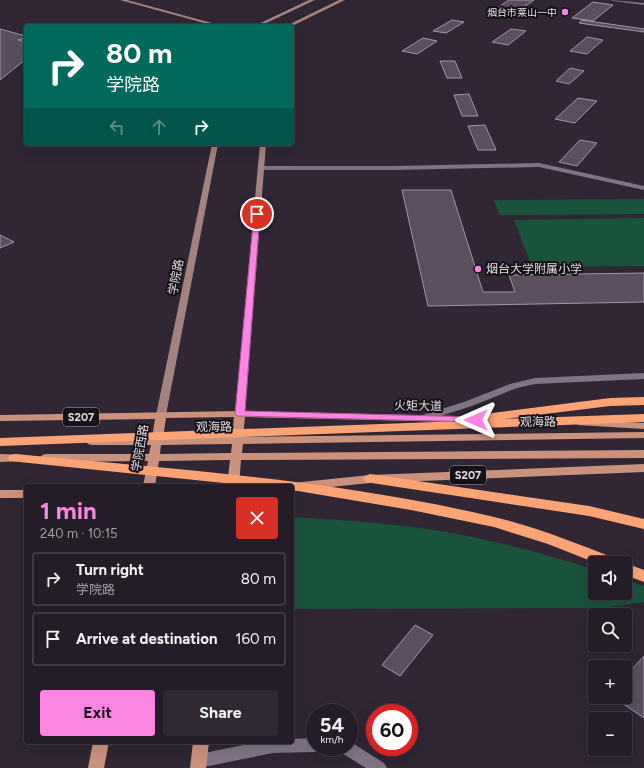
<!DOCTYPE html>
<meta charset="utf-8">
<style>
:root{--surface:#241c27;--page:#302933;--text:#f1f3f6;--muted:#a3a1a7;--line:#413a44;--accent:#fd86e2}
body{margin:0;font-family:Figtree,"Noto Sans SC",sans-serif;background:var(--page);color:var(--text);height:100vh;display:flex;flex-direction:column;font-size:15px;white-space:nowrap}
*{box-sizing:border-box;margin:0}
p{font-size:13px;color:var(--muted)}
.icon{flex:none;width:22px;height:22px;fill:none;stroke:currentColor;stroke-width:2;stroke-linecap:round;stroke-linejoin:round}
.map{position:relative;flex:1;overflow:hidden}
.side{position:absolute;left:24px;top:484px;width:270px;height:260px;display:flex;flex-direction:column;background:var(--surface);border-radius:4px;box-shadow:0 4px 16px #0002,0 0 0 1px var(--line)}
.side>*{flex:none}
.guide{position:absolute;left:24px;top:24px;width:270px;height:122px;border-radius:4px;box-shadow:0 4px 16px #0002,0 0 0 1px var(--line);background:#00695c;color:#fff;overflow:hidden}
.buttons{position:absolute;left:588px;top:556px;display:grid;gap:8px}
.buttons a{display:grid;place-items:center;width:44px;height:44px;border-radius:4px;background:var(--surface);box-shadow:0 4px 16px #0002,0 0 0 1px var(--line);font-size:20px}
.speed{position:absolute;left:306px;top:704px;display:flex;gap:8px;font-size:20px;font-weight:700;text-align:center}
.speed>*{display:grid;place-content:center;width:52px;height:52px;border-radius:50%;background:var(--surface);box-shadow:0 4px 16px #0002,0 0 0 1px var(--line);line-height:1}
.speed small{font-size:10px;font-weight:400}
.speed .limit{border:6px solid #d22;background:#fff;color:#111}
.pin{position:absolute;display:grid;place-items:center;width:34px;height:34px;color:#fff;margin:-17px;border:2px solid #fff;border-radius:50%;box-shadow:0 1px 4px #0007}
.me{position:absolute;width:44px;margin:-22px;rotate:270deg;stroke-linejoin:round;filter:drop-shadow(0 0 3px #0008)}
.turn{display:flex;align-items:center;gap:14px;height:84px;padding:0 16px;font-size:18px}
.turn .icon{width:52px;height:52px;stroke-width:2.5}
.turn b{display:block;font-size:28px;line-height:34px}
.lanes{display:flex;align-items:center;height:38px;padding:0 16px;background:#0003;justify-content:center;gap:20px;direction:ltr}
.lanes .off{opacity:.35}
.round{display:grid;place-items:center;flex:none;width:42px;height:42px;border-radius:4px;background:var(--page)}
.summary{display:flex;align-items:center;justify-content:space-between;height:68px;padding:0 16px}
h1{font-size:24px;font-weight:700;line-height:30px;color:var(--accent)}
.primary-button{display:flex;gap:8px;margin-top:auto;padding:8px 16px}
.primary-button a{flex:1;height:46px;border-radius:4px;background:var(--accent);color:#111;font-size:16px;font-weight:700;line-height:46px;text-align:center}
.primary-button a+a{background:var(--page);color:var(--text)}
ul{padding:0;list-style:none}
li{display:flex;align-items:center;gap:12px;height:54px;margin:0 8px 6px;padding:0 8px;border:2px solid var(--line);border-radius:4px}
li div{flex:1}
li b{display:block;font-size:15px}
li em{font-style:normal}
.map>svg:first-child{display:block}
.green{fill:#19533c}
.building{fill:#5a4f5e;stroke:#a296a6}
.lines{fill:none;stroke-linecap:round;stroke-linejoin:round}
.lane{fill:#7f7484;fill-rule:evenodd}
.street{fill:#7f7484;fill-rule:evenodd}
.secondary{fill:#a48280;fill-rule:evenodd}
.primary{fill:#ca917c;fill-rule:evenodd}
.highway{fill:#fca476;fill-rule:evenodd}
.route{fill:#fd86e2;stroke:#a45793}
.poi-dot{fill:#fd86e2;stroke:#151117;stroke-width:1.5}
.labels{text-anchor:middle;stroke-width:4;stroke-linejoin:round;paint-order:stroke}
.far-poi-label{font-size:10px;fill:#e4dee7;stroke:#151117;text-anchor:end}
.shield{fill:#151117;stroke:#a6a0a9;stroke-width:1}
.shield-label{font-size:11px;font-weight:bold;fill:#e4dee7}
.poi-label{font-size:12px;fill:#e4dee7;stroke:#151117;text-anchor:start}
.street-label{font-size:12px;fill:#e4dee7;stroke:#151117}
</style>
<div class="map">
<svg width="644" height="768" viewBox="0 0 644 768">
<rect width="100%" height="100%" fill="#302634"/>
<path class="green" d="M644 199V214L500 215 494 200Z
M644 218V266L532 267 514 220Z
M292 517C340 520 388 523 435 530 489 539 543 553 595 570V593H625V580L644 586V602L602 608 292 609Z"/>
<path class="building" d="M509 0H534L518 11 497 8Z
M593 2 613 5 593 21 572 18Z
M452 20 464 22 446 33 433 31Z
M582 20 644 29V32L579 23Z
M0 29 26 36V38L18 40 26 42V59L0 80Z
M511 29 526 31 508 45 492 42Z
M587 37 603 40 587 54 570 51Z
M423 38 437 41 417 54 402 51Z
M440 61H455L462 78H447Z
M570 68 584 71 569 84 556 81Z
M469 94 478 116H462L454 95Z
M578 98 597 101 575 123 555 119Z
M485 125 496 150H478L468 126Z
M580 140 597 143 577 166 559 162Z
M402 190H451L483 292H515L509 275 644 273V302L428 306Z
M0 235 14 242 0 248Z
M415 625 433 635 400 676 382 665Z
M644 656V718L613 697H625V677Z"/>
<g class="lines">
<path class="lane" d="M611 0 644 3V5L613 1Z"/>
<path class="street" d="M539 163 644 186V190L539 167 394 170H261L258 168 261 166H394Z
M644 373V379L535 384 517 388 472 406 424 421H416L415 419 416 417 464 402 510 384 535 378Z
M315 738V747H322L320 750 315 752 273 753 199 768 194 766 191 761 194 756 199 754 259 742H292V739Z
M349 741 384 763 387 768H366L340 752 337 747H349Z"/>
<path class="secondary" d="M120 0H127L223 26H215Z
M309 0H315L260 26H254Z
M339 0H345L292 26H286Z
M212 144H218L166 415 161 418 156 415Z
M260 144H266L245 414 240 417 235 414Z"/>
<path class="primary" d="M240 411 500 417 505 420 500 423 245 417 243 437 644 432V438L243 444 242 453 644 450V458L241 460 239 486H227L230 460 159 461 155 486H143L148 461 46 462 42 461 40 458 42 455 46 454H149L151 445H92L88 444 87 442 88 440 92 439 152 438 155 419 0 421V415ZM234 417 232 437 163 438 166 418ZM232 444 231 453 160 454 161 445Z
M582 420 644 423V429L578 425 577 423Z
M0 454 26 455 28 458 26 461 0 462Z
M644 464V472L370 483 292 491V486H287L292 483 370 475Z
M0 490H26V498H0Z
M93 742H109L104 768H88Z
M193 742H209L206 768H190Z"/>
<path class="highway" d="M644 397V405L610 406 504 419 644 414V422L0 446V438L488 420 486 417 488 414 492 413 610 398Z
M15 454C175 469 337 480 494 517 536 527 576 543 616 559L619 563H596L548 544 494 527 411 510 292 490V486H253L10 461 8 458 10 455Z
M370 474 589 506 644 519V529L589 516 365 482 363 479 365 476Z
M625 563 644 570V582L625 575Z"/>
</g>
<path class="route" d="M257 212 260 214 245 411 476 417 481 420 479 422 237 416 235 414 254 214Z"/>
<g class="poi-dot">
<circle cx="565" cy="12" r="4"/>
<circle cx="478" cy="269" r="4"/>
</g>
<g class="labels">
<g class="far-poi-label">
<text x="557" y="16">烟台市莱山一中</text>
</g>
<g class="shield">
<rect x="63" y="408" width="36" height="18" rx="3"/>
<rect x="450" y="466" width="36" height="18" rx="3"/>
</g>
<g class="shield-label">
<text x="81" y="421">S207</text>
<text x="468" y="479">S207</text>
</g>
<g class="poi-label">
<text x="486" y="273">烟台大学附属小学</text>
</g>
<g class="street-label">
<text transform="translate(176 277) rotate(-79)" y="4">学院路</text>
<text transform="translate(418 406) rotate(1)" y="4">火矩大道</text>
<text transform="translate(538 422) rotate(-1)" y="4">观海路</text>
<text transform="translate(214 427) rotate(-1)" y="4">观海路</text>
<text transform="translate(140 448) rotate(-80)" y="4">学院西路</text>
</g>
</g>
</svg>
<div class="buttons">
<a><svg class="icon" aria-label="sound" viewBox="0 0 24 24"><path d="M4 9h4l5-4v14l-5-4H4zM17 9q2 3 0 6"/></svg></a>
<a><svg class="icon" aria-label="search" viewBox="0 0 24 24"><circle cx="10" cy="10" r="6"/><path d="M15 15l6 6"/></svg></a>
<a>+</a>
<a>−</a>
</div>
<div class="speed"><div>54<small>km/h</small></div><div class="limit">60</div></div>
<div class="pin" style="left:257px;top:214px;background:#d93025"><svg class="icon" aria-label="arrive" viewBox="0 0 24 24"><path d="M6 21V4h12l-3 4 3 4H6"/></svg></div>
<svg class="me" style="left:476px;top:420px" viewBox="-20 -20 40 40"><path d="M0-17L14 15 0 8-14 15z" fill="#fd86e2" stroke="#fff" stroke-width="4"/></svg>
<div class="guide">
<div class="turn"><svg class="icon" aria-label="right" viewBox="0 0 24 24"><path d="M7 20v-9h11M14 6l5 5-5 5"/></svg><div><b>80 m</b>学院路</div></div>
<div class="lanes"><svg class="icon off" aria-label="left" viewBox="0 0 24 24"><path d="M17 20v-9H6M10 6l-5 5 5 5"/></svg><svg class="icon off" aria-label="ahead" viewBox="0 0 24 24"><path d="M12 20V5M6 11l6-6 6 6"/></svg><svg class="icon" aria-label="right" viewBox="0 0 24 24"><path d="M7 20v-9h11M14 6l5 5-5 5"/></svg></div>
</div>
<section class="side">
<div class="summary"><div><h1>1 min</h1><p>240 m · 10:15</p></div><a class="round" style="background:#d93025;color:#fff"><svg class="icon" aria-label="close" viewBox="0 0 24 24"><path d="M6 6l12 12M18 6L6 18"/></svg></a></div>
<ul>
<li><svg class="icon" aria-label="right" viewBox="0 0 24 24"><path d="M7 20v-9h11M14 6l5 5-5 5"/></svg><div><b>Turn right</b><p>学院路</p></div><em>80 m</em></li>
<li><svg class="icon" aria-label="arrive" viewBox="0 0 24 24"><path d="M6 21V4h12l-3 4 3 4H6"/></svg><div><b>Arrive at destination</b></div><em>160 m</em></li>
</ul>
<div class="primary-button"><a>Exit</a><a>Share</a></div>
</section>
</div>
